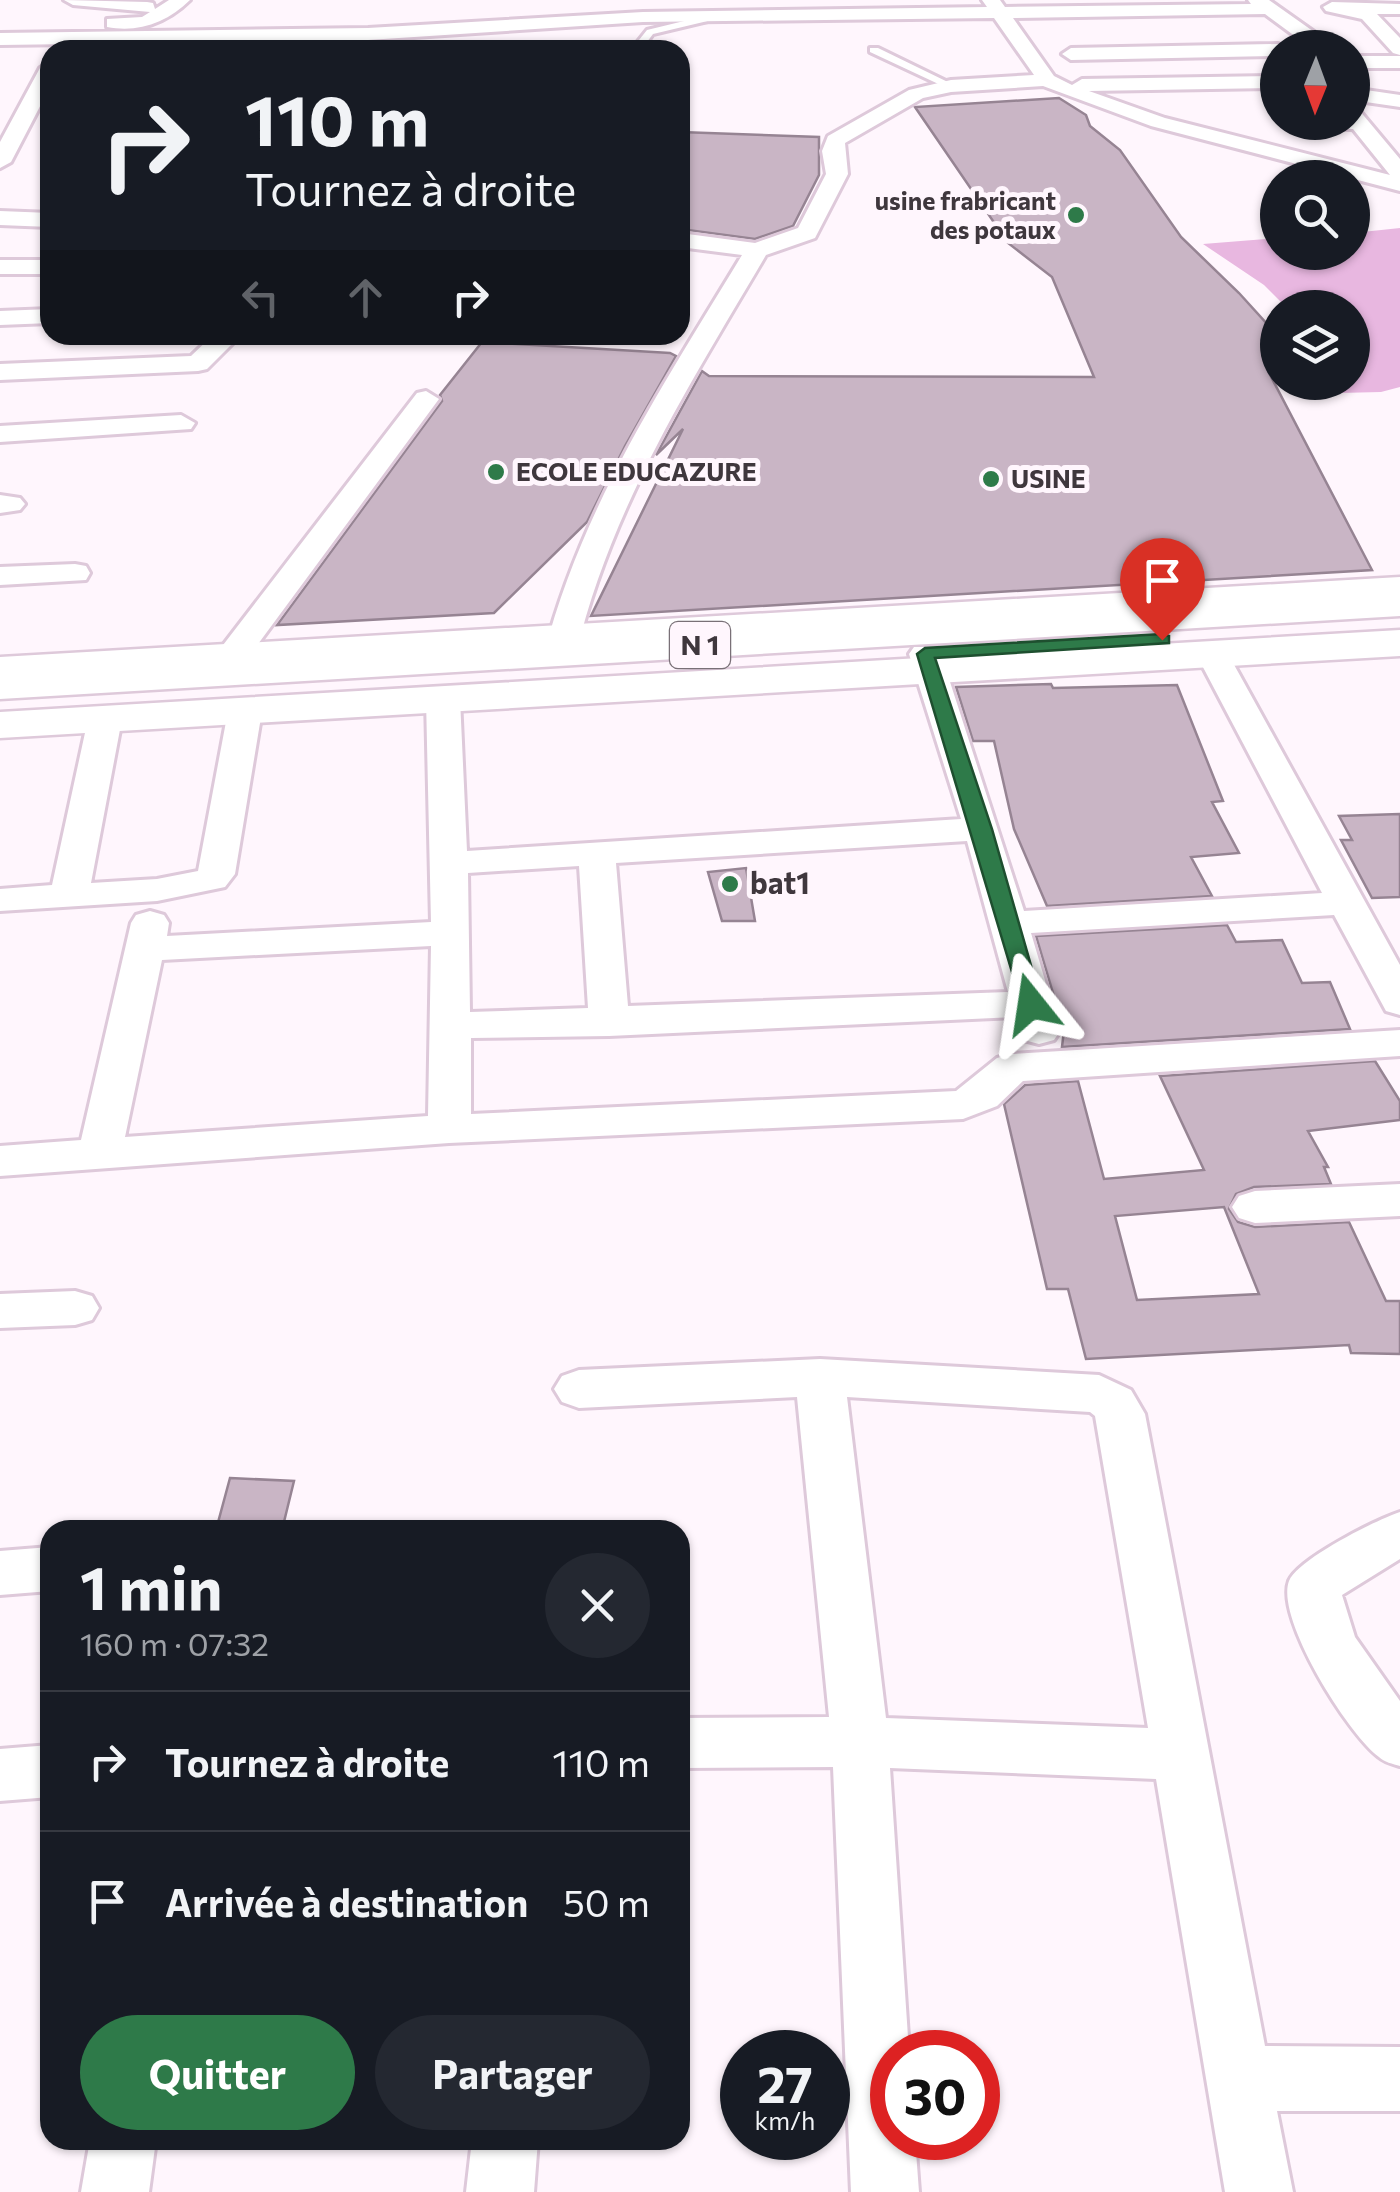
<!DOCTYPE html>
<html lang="fr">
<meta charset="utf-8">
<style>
:root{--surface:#171b24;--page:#242831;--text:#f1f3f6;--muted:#9ea1a6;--line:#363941;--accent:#2e7a49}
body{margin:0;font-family:Commissioner,sans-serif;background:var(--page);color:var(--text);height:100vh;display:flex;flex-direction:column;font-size:38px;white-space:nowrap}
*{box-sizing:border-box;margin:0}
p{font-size:32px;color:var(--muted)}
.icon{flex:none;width:55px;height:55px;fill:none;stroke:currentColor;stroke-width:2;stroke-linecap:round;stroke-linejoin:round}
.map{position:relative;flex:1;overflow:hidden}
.side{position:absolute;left:40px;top:1520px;width:650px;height:630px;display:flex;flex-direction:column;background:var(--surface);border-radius:30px;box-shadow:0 2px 8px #0004}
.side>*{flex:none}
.banner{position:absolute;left:40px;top:40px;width:650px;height:305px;border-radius:30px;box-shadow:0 2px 8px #0004;background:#171b24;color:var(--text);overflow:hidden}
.needle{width:65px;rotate:181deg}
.controls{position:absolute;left:1260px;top:30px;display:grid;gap:20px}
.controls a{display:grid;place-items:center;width:110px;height:110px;border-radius:50%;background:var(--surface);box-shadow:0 2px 8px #0004;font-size:50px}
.speed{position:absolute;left:720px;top:2030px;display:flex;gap:20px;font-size:50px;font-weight:700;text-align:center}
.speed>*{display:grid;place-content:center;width:130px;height:130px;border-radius:50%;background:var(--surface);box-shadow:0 2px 8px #0004;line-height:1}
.speed small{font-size:25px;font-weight:400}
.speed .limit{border:15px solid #d22;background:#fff;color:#111}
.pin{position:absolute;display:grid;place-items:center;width:85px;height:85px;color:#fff;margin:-102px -42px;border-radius:50% 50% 50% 0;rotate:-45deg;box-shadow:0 0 10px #0007}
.pin .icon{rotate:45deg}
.me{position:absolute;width:110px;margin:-55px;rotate:345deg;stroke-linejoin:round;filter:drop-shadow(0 0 8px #0008)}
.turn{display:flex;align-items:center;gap:35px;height:210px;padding:0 40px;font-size:45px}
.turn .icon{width:130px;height:130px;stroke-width:2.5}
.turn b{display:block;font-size:70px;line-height:85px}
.lanes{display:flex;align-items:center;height:95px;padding:0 40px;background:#0003;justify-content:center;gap:50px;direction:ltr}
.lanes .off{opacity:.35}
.round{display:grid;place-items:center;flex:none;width:105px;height:105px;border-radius:52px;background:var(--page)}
.overview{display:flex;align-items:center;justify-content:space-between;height:170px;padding:0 40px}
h1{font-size:60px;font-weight:700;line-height:75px}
.cta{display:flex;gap:20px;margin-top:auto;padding:20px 40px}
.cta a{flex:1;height:115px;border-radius:60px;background:var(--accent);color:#fff;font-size:40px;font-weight:700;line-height:115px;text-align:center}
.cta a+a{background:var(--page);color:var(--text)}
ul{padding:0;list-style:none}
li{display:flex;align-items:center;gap:30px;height:140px;padding:0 40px;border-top:2px solid var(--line)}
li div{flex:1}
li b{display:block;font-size:38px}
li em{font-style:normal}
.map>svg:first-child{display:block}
.green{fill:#e8b7e0}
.building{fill:#c9b5c5;stroke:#968493;stroke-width:2.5;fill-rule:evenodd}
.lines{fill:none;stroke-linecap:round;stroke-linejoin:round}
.lane-casing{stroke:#dec9da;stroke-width:6}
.street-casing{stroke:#dec9da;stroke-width:6}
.secondary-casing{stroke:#dec9da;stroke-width:5}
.highway-casing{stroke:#dec9da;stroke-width:5}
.lane{fill:#fff;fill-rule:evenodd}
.street{fill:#fff;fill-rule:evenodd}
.secondary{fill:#fff;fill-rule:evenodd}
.highway{fill:#fff;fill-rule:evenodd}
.route{fill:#2e7a49;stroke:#1e4f2f;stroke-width:2.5}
.poi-dot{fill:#2e7a49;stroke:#fff6fd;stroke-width:4}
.labels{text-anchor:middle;stroke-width:10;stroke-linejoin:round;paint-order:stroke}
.far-poi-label{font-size:25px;font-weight:bold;fill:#3f373d;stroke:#fff6fd;text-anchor:start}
.shield{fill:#fff6fd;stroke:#797077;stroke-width:2.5}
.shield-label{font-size:28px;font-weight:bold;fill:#3f373d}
.poi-label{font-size:30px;font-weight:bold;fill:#3f373d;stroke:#fff6fd;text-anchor:start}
</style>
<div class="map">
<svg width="1400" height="2192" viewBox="0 0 1400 2192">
<rect width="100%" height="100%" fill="#fff6fd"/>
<path class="green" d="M1400 228V387L1381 392 1297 394 1287 383 1352 382V308L1286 307 1264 285 1203 244 1277 238 1278 252H1352L1353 233Z"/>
<path class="building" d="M1059 98 1086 115 1090 126 1120 150 1181 237 1239 293 1278 336V353L1267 369 1372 570 591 616 683 429 656 455 702 371 709 376 1094 377 1052 277 1008 243 915 107Z
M680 132 819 137V175L793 226 755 239 680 229Z
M482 342 670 353 676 356 625 446 587 522 494 613 277 625 442 401 440 395Z
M1051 684 1053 688 1177 685 1223 801 1212 802 1239 853 1191 857 1212 896 1047 906 1014 829 994 741H973L956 687Z
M1400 814V897L1372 898 1341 840H1352L1339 816Z
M746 868 755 921H722L708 872Z
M1227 925 1236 942 1282 940 1302 983 1330 982 1350 1029 1062 1047 1064 1030 1036 936Z
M1375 1061 1400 1101V1120L1308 1131 1328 1167H1324L1331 1184 1254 1187 1236 1194 1229 1209 1238 1222 1255 1227 1349 1222 1386 1301H1400V1354L1351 1353 1349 1345 1086 1359 1068 1289H1047L1004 1104 1025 1085 1078 1081 1104 1179 1204 1170 1160 1076ZM1224 1207 1259 1294 1137 1300 1115 1216Z
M230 1478 294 1481 282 1530H216Z"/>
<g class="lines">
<g class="lane-casing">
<path id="lane" d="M713 14 716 19 653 34 641 50H631L647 30Z
M870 48H878L956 86 947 88 870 52Z"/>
</g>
<g class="street-casing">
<path id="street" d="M64 0 147 2 153 3 155 9 169 0H190C167 23 138 33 107 27V19L142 17 150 12 73 5Z
M982 0H1000L1005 7 1251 4 1248 0H1269L1317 34V42H1303L1265 14 1013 18 1054 76 1072 85 1082 79 1278 76V88L1089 91 1165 118 1390 175 1353 129 1305 128 1295 122H1352V108L1359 110 1400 159V191L1151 126 1043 86 951 92 923 98 845 143 848 174 815 238 766 255C690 384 611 507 576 654L571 661H549L544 654C582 506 664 384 742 255L680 247V233L755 243 798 228 826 174 822 151 828 136 909 90 951 80 1034 75 994 18 643 22 368 40 0 45V33L368 28 643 12 987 7Z
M1332 2 1400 4V14H1377L1400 38V55L1393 53 1362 19 1326 11 1323 7Z
M1278 44 1286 48H1278V56L1071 60 1062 54 1071 48Z
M1352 56H1400V68H1352Z
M50 62V87L11 162 0 168V142L40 68Z
M1352 88 1400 95V107L1352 100Z
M0 211 50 213V227L0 225Z
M0 260H50V274H0Z
M50 309V323L0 325V311Z
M213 335H241L207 369 198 371 0 380V364L191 356Z
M426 391 439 399 244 663H220L216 656 220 649 417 393Z
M181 415 195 423 191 429 0 442V426Z
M0 495 20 498 25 504 20 510 0 513Z
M75 564 86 566 90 573 86 580 0 585V567Z
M1211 642 1222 645 1227 652 1400 965V1015L1386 1011 1334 915 1031 933 1060 1031 1054 1040 1039 1044 1024 1040 1015 1017 609 1036 471 1038V1114L956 1091 997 1058 1012 1054 1400 1030V1056L1023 1081 997 1106 963 1119 449 1143 0 1176V1146L81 1140 131 923 136 915 150 911 164 915 169 923 167 936 431 922 426 699 431 692H455L460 699 467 851 961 819 909 654 914 647H936L941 654 1024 911 1322 893 1195 652 1200 645ZM967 841 1008 992 628 1006 616 863ZM579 866 588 1008 470 1012 468 873ZM431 946 428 1116 125 1137 162 960Z
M245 701 257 704 262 711 235 874 225 887 157 901 0 911V889L52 885 88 719 93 712H117L122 719 91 883 157 879 198 871 228 711 233 704Z
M1400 1184V1216L1255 1223 1239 1218 1232 1207 1239 1196 1255 1191Z
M75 1291 92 1296 99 1308 92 1320 75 1325 0 1328V1294Z
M820 1359 1099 1375 1131 1390 1145 1414 1265 2046 1400 2047V2111H1277L1293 2192H1225L1156 1779 890 1768 909 2052H892V2138H915L919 2192H851L833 1767 680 1768V1718L829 1717 797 1397 579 1408 562 1402 554 1389 562 1376 579 1370ZM847 1397 1090 1412 1095 1416 1148 1728 886 1718Z
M1400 1512V1559L1342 1595 1355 1637 1400 1701V1766C1393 1764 1384 1762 1379 1757 1348 1734 1275 1618 1289 1581 1298 1559 1376 1520 1400 1512Z
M50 1547V1591L0 1595V1551Z
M50 1745V1797L0 1801V1749Z
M90 2140H156L149 2192H81Z
M472 2140H538L534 2192H466Z"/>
</g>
<g class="secondary-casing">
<path id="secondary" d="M1400 577V601L0 683V657Z
M1400 630V656L0 738V712Z"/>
</g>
<g class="highway-casing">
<path id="highway" d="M1400 592V616L0 699V673Z"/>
</g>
<use href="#lane" class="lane"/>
<use href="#street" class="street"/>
<use href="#secondary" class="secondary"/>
<use href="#highway" class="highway"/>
</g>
<path class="route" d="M1162 634 1169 636V643L935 658 992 829 1042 1004 1038 1009H1023L917 654 925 648Z"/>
<g class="poi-dot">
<circle cx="1076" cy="215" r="10"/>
<circle cx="496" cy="472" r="10"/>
<circle cx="991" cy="479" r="10"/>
<circle cx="730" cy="884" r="10"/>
</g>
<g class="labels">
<g class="far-poi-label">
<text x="1056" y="210" text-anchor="end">usine frabricant<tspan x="1056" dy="29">des potaux</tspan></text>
<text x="516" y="481">ECOLE EDUCAZURE</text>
<text x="1011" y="488">USINE</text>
</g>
<rect class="shield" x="670" y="622" width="60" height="46" rx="8"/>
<g class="shield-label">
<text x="700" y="655">N 1</text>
</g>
<g class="poi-label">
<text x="750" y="894">bat1</text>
</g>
</g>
</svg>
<div class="controls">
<a><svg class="needle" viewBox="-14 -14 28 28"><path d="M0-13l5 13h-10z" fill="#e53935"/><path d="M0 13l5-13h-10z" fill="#9ea1a6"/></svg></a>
<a><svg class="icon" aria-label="search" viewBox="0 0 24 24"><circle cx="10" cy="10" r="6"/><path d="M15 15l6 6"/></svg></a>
<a><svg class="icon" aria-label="layers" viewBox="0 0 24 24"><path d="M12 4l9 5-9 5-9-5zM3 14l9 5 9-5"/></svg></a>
</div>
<div class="speed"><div>27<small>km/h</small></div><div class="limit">30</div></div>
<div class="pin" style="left:1162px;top:640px;background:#d93025"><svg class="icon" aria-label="arrive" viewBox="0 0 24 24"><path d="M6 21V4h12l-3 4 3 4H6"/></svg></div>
<svg class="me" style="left:1031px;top:1004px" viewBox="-20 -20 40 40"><path d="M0-17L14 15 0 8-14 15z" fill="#2e7a49" stroke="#fff" stroke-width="4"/></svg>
<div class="banner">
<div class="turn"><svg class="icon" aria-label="right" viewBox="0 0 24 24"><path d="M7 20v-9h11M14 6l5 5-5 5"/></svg><div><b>110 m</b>Tournez à droite</div></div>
<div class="lanes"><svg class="icon off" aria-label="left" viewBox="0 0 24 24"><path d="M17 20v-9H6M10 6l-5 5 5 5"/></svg><svg class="icon off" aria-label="ahead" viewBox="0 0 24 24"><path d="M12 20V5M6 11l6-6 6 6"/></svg><svg class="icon" aria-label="right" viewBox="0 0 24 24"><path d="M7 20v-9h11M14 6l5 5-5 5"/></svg></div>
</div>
<section class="side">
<div class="overview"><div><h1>1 min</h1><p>160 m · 07:32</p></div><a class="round"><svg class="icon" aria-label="close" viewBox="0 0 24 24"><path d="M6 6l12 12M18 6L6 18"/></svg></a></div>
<ul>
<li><svg class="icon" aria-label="right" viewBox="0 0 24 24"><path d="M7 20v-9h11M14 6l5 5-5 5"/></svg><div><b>Tournez à droite</b></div><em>110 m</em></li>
<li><svg class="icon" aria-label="arrive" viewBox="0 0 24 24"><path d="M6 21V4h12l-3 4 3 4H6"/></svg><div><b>Arrivée à destination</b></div><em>50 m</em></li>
</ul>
<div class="cta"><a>Quitter</a><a>Partager</a></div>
</section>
</div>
